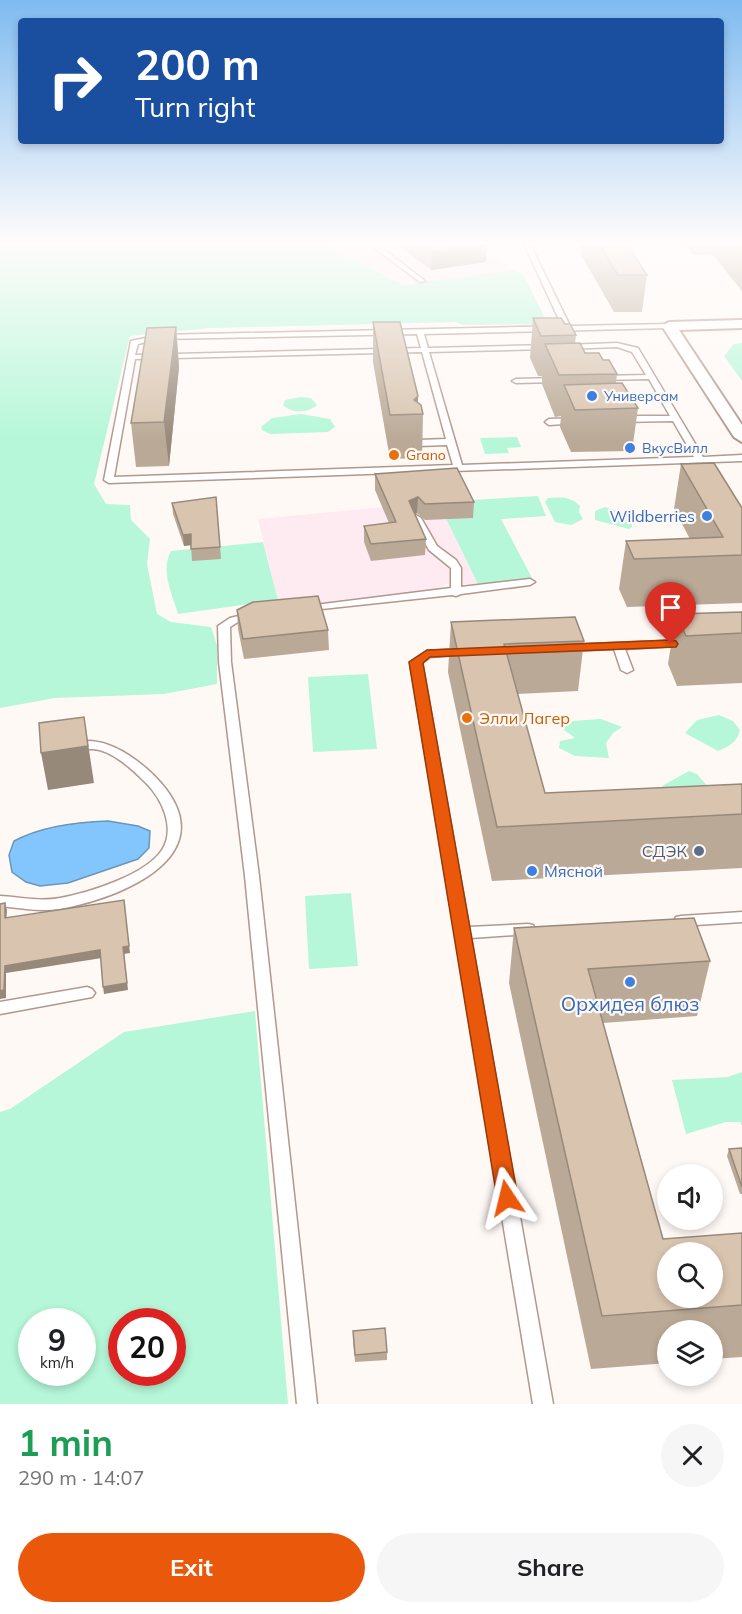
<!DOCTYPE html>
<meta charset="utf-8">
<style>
:root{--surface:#fff;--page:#f6f6f6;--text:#202124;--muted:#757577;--accent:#ea580c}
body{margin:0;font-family:Mulish,sans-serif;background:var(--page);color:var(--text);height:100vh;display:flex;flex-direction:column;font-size:22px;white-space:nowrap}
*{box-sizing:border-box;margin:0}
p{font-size:20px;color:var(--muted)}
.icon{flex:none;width:33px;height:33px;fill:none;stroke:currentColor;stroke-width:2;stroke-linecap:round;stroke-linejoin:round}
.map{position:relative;height:1404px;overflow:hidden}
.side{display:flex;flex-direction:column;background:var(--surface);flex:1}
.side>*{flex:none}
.guide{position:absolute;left:18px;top:18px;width:706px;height:126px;border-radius:6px;box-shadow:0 3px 9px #0003;background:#1a4fa0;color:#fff;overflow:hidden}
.controls{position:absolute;left:657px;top:1164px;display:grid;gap:12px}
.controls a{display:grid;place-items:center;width:66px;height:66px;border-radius:50%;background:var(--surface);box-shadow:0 3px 9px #0003;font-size:30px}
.speed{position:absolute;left:18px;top:1308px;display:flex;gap:12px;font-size:30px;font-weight:700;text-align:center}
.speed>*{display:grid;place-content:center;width:78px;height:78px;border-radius:50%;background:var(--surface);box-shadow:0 3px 9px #0003;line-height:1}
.speed small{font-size:15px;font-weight:400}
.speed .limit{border:9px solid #d22;background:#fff;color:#111}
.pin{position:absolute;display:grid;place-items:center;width:51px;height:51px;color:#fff;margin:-62px -26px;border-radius:50% 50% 50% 0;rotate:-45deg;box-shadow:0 0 6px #0007}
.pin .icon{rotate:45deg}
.me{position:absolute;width:66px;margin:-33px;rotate:350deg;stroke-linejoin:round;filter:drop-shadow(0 0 4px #0008)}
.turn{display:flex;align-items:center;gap:21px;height:126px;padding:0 18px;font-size:27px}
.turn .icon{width:78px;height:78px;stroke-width:2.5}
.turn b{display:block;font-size:42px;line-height:51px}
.round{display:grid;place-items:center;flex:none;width:63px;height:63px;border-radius:32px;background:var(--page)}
.head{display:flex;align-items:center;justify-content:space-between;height:102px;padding:0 18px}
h1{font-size:36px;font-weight:700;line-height:45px;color:#1e9e55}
.action{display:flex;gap:12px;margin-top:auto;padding:12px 18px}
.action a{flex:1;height:69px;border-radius:36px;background:var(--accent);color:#fff;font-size:24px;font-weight:700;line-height:69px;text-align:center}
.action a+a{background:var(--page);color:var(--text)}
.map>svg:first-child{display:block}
.industrial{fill:#feeaf1}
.green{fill:#b5f7d8;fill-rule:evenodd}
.water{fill:#83c6fd;stroke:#6a96bb;stroke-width:1.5}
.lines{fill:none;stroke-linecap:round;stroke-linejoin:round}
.service-casing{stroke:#b3978d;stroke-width:3}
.minor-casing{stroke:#b3978d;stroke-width:4}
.service{fill:#fff;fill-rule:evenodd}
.minor{fill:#fff;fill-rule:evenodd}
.wall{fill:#baa996}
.shaded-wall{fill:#97897a}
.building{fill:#d8c4af;stroke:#97897a;stroke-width:1.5;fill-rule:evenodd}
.route{fill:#ea580c;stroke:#983908;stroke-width:1.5}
.shop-dot{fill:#3f7fe0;stroke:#fff9f6;stroke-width:2}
.food-dot{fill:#e8710a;stroke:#fff9f6;stroke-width:2}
.service-dot{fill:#5c6f8a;stroke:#fff9f6;stroke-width:2}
.labels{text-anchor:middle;stroke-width:4.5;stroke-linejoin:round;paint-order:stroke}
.far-shop-label{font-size:14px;fill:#366cbe;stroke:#fff9f6;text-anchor:start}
.far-food-label{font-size:14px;fill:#c56008;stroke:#fff9f6;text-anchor:start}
.shop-label{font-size:16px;fill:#366cbe;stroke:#fff9f6;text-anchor:end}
.food-label{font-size:16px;fill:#c56008;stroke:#fff9f6;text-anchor:start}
.service-label{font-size:16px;fill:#4e5e75;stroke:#fff9f6;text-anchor:end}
.near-shop-label{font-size:20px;fill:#366cbe;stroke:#fff9f6}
</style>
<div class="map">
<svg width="742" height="1404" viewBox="0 0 742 1404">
<rect width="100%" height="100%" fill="#fff9f6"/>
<path class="industrial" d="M323 244H477L513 270 403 285Z
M438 502 478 584H446L439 589 280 608 258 519Z"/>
<path class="green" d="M0 244H323L403 285 513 270 523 274 548 324 463 325 456 322 210 328 130 336 94 484 106 504 130 505 131 520 150 539 147 564 157 614 171 622 211 627 217 645V684L164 694 55 698 0 708Z
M742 343V381L724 356 734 344Z
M300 397 311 398 317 405C308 413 292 414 283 405L285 400Z
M301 414 330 419 335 427 328 432 270 434 262 430 261 427 272 418Z
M517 437 521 447 507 448 509 453 485 454 480 438Z
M538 496 546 516 501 519 532 578 478 584 438 502Z
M548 498C560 497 571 496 580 506L579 512 583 519 571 525 555 522 545 502Z
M605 507 617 511 633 520 632 527 629 529 595 520V511Z
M263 542 278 600 178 614C172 593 160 571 171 551Z
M368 674 377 749 313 752 308 677Z
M719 715 733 721 740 730C737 743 729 746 718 751L685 733 697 720Z
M601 719 622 727 613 733 606 743 609 758 575 756 559 748 560 741 575 738 564 730V727L573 721Z
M689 771 697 774 709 788 669 791 662 786Z
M351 893 358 966 309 969 305 896Z
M255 1011 288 1404H0V1112L10 1109 124 1032ZM32 1322H82V1372H32ZM122 1322H172V1372H122Z
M742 1072V1126L740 1122H726L686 1134 672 1080 728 1077Z"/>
<path class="water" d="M108 821 138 826 150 831 149 848 138 859 68 883 40 886 26 882 12 872 9 855 14 841C42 826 76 822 108 821Z"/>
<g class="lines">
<g class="service-casing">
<path id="service" d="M369 244H377L425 281 420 282Z
M524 244H530L570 326 669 324 673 326 669 328 424 334 428 348 546 345 550 347 546 349 429 352 462 465 694 457 673 421 620 422 616 419 620 416H670L649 379 601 380 597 378 601 376 646 375 632 352 617 347 566 349 562 347 566 345 617 343 638 348 703 457 742 455V461L109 483 104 480 131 341 160 335 562 326ZM417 334 421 348 135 355 138 344 160 339ZM422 352 446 439 419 440 415 443 419 446 447 445 453 465 114 477 135 359Z
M560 378 561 380 557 382 516 383 512 381 516 379Z
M576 418 579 419V423L549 425 545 422 549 419Z
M416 515 421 518 437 546 456 560 461 568V587L530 579 535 582 530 585 461 594 456 596 452 595 303 611 302 609 303 607 307 606 451 588V568L429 550 411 518Z
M251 613 255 614 256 616 255 618 238 622 230 627 231 662 259 876 317 1404H297L245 876 219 662 218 626 230 618Z
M687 640 693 643 691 645 625 649 633 670 627 673 621 670 614 649 566 651 560 648 566 645Z
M465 649 471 652 469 654 430 657 422 663 469 927 528 924 533 925 535 929 533 933 528 934 471 938 553 1404H533L410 662 427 651Z
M90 741C111 742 132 756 147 769 235 848 132 896 60 909 40 912 20 908 0 906V896C20 897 40 902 60 898 88 893 146 875 162 850 176 828 162 799 146 783 133 770 112 750 93 749 83 748 74 754 67 747L69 744Z
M742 912V922L681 926 676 925 674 921 676 917 681 916Z
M87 987 92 989 95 993 92 997 0 1014V1002Z"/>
</g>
<g class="minor-casing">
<path id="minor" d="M742 320V328L679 330 742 425V442L734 437 662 326 669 322Z"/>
</g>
<use href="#service" class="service"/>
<use href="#minor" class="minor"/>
</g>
<path class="wall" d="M396 244H487L486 262 431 270Z
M581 244H627L647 275 642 312H614L580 253Z
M685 244H742V291L712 254 693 255Z
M533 318 565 324 576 335 575 343 585 353 603 360 617 374 616 383 638 408 632 451 571 452 560 427 561 416 555 417 542 384V376H538L530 358Z
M373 322 418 404 423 414 422 458 390 459 373 362Z
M176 327 179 367 169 466 136 467 131 423Z
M681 464 742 508V603L627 607 619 589 626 541 690 539 674 509Z
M375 474 474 502 473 518 425 520 417 513 415 514 426 539 425 555 371 561 364 542V526L389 523 375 490Z
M216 497 221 559 192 561 191 545 184 546 173 514 172 503Z
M237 610 328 630 329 650 244 659 238 629Z
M742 612V683L677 686 668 664 676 614Z
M451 622 584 641 578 691 517 694 545 793 742 784V868L492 881 448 672Z
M514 928 710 961 697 1016 603 1023 663 1239 742 1233V1357L712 1359V1330H668V1363L591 1369 509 983Z
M742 1148V1194H740L727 1156 729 1149Z
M353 1338 387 1352V1360L355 1362Z"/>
<path class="shaded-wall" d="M483 244H487L486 262 431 270 432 252Z
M176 327 179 367 169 466 164 422Z
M418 396V415L414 400Z
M418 497 417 513 409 517V501Z
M191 534 192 545 184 546 183 535Z
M84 717 94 783 48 790 41 753Z
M124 900 130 953 124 954 128 990 104 994 103 987 123 947Z
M5 903 7 910 6 926 5 918Z
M100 950 102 958 6 973V998L0 999V991L5 966Z"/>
<path class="building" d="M421 244H483L432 252Z
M599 244H627L647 275H618Z
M736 244H742V251Z
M533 318H561L565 324H570L576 335 541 336Z
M373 322H400L418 396 414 400 421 405 423 414 390 415Z
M176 327 164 422 131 423 147 328Z
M580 343 585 353H599L603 360H609L617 374 559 375 545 344Z
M622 383 638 408 575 410 564 385Z
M714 463 742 508V555L634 559 626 541 723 537 681 464Z
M457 468 474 502 425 504 418 497 409 501 426 539 371 544 364 526 396 522 375 474Z
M216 497 220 547 191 549V534L183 535 172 503Z
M318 596 328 630 243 639 237 610 253 602Z
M742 612V633L686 636 676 614Z
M575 617 584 641 504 644 545 793 742 784V814L497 827 451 622Z
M84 717 88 746 41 753 39 723Z
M124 900 129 946 123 947 127 983 103 987 100 950 5 966 4 990 0 991V904L5 903V918Z
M694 918 710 961 588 969 663 1239 742 1233V1305L602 1316 514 928ZM668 1252H712V1298H668Z
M742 1148V1187L729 1149Z
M385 1328 387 1352 355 1355 353 1331Z"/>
<linearGradient id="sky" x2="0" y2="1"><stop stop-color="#7fbbf0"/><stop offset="0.55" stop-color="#fffcfb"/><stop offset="1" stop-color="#fffcfb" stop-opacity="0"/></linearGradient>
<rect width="742" height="441" fill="url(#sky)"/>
<path class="route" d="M671 640 676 641 678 644 676 647 430 657 423 663 518 1198 515 1205 507 1208 500 1205 497 1198 409 662 427 650Z"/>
<g class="shop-dot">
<circle cx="592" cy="396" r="6"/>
<circle cx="630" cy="448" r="6"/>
<circle cx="707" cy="516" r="6"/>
<circle cx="532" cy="871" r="6"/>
<circle cx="630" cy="982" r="6"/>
</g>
<g class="food-dot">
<circle cx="394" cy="455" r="6"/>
<circle cx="467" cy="718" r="6"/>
</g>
<circle class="service-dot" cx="699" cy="851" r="6"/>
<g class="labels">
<g class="far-shop-label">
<text x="604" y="401">Универсам</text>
<text x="642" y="453">ВкусВилл</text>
</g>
<g class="far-food-label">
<text x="406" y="460">Grano</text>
</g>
<g class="shop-label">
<text x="695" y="522">Wildberries</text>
<text x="544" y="877" text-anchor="start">Мясной</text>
</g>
<g class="food-label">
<text x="479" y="724">Элли Лагер</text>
</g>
<g class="service-label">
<text x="687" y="857">СДЭК</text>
</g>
<g class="near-shop-label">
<text x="630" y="1011">Орхидея блюз</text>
</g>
</g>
</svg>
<div class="controls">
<a><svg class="icon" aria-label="sound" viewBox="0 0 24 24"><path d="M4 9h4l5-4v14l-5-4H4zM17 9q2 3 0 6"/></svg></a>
<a><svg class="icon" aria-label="search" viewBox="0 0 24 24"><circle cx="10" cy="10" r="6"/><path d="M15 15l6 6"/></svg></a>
<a><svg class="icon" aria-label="layers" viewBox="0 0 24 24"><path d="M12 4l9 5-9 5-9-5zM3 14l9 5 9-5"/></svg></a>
</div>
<div class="speed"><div>9<small>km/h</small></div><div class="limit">20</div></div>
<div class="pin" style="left:671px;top:644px;background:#d93025"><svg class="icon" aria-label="arrive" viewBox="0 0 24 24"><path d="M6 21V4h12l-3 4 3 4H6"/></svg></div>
<svg class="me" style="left:507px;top:1198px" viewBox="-20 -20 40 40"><path d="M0-17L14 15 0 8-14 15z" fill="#ea580c" stroke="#fff" stroke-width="4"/></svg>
<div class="guide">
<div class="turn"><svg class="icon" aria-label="right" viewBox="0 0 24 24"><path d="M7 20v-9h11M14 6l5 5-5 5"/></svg><div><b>200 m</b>Turn right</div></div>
</div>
</div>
<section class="side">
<div class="head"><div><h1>1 min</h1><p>290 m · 14:07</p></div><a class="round"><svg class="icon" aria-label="close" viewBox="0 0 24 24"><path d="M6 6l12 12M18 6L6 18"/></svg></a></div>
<div class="action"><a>Exit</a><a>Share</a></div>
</section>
